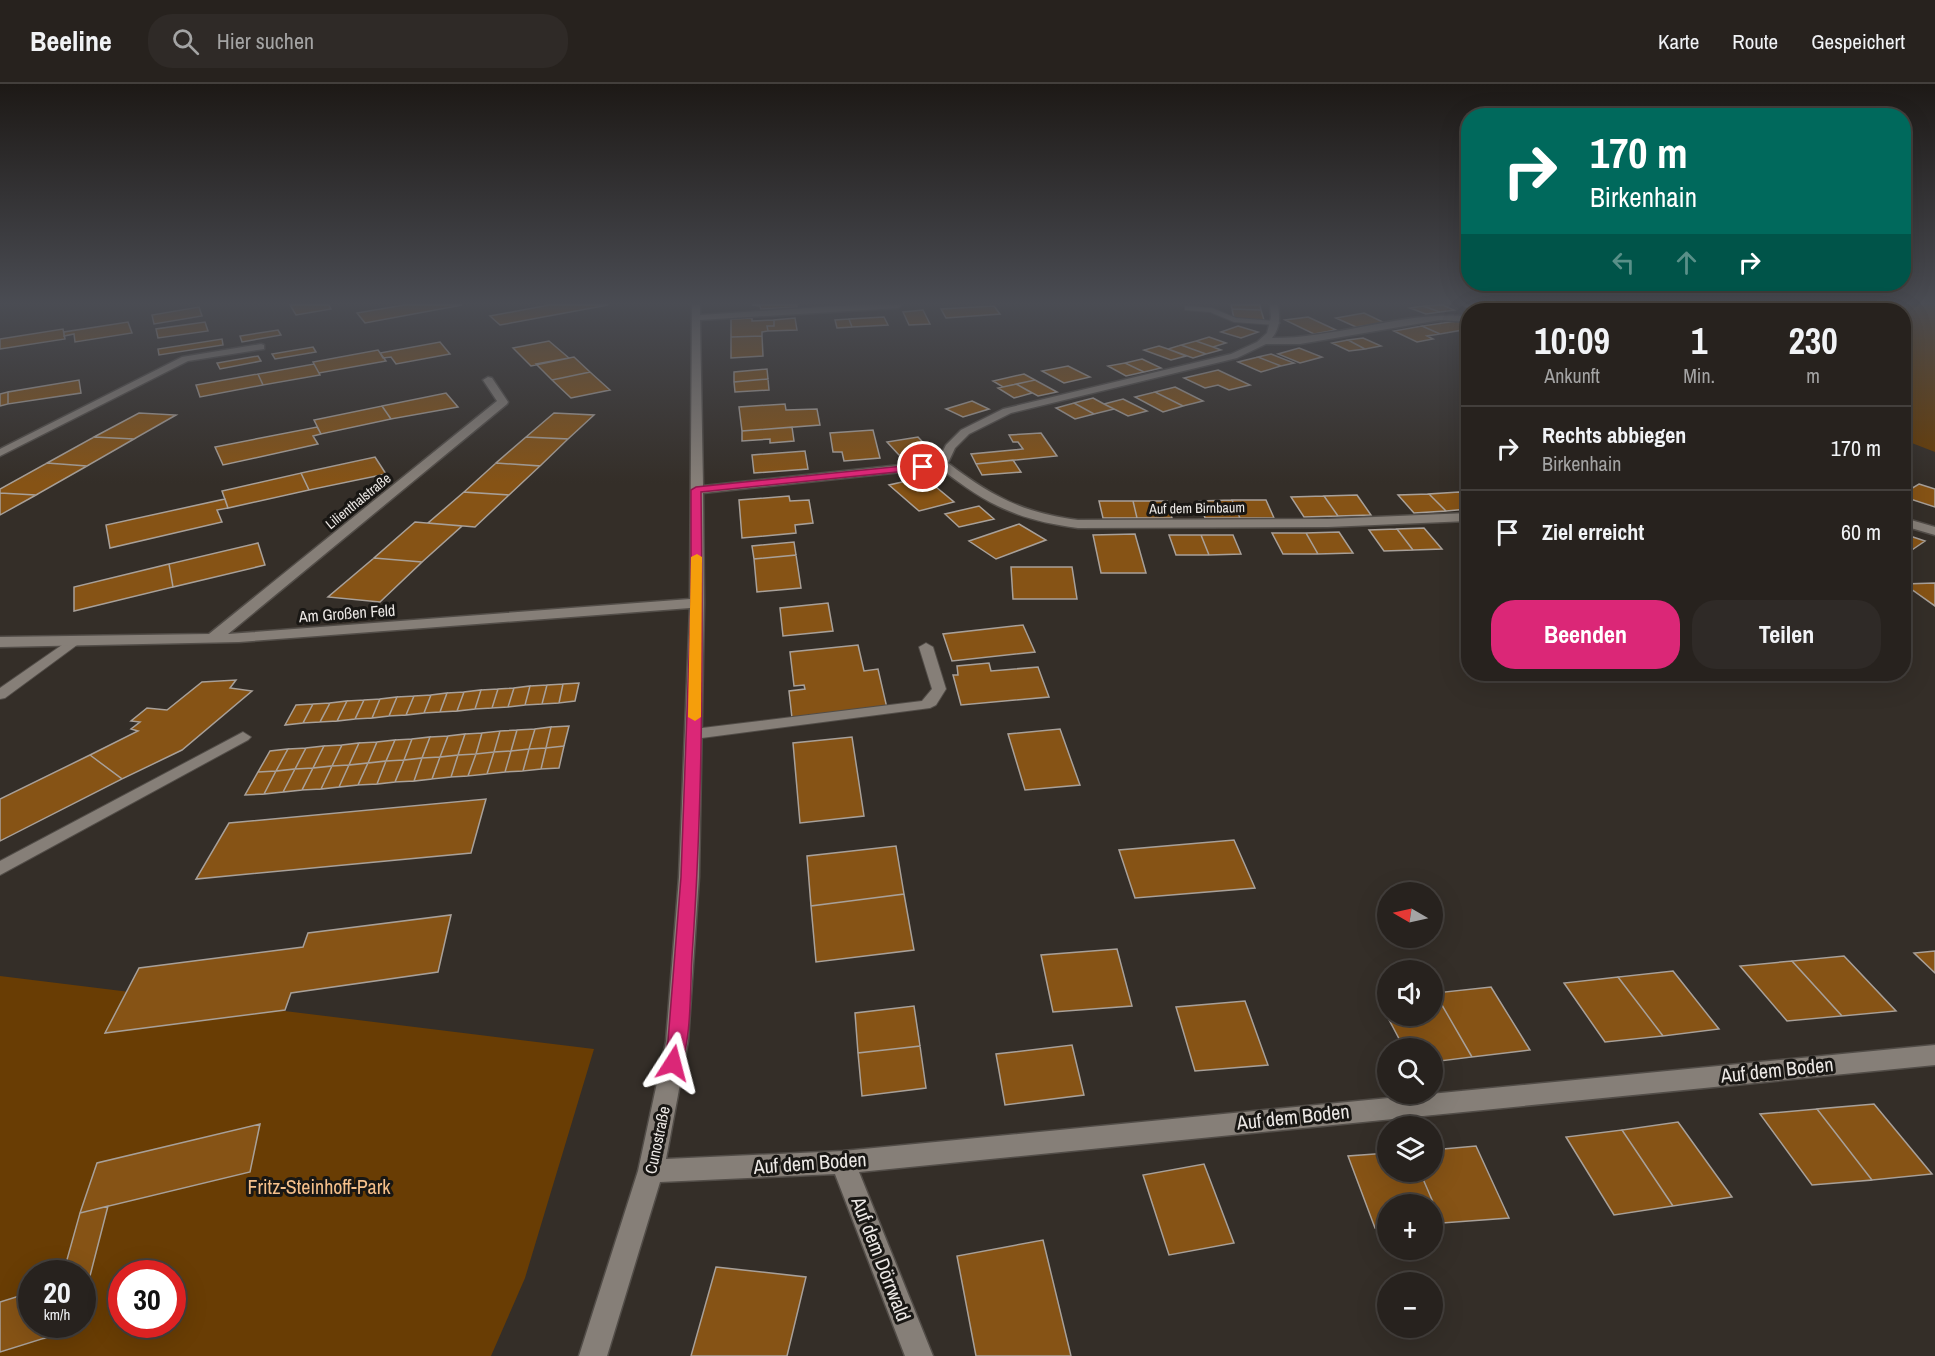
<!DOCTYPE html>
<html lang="de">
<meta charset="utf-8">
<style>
:root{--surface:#27221e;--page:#2f2a27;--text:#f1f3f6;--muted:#a4a4a4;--line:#433f3c;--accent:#db2777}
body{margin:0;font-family:"Archivo Narrow",sans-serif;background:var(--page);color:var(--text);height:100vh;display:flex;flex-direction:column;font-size:22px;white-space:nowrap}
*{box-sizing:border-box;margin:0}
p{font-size:20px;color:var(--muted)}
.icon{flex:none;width:33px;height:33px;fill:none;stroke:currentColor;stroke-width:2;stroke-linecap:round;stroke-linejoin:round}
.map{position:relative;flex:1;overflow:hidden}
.panel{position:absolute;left:1461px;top:219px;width:450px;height:378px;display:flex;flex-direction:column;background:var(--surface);border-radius:24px;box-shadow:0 6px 24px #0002,0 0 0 2px var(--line)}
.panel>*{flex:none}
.top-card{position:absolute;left:1461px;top:24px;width:450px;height:183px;border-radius:24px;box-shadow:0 6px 24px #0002,0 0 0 2px var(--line);background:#00695c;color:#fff;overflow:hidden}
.needle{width:39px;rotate:279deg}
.buttons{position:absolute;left:1377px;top:798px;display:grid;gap:12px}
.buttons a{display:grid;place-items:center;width:66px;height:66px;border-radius:50%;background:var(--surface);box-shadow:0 6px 24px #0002,0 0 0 2px var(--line);font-size:30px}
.speed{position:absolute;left:18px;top:1176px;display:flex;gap:12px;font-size:30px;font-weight:700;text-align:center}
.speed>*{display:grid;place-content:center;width:78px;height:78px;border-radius:50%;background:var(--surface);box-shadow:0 6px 24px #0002,0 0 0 2px var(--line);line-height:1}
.speed small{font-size:15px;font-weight:400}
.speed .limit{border:9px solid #d22;background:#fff;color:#111}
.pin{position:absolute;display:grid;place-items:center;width:51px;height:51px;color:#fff;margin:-26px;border:3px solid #fff;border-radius:50%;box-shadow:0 2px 6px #0007}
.me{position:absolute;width:66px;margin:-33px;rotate:9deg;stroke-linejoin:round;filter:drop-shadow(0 0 4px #0008)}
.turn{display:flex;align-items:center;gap:21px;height:126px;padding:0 30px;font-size:27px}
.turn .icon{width:78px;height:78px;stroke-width:2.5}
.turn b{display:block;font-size:42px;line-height:51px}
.lanes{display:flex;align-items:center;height:57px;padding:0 30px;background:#0003;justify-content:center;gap:30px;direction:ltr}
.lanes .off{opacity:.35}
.eta{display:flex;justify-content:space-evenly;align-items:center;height:102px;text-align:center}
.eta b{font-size:36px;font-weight:700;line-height:42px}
.primary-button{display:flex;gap:12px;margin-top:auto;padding:12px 30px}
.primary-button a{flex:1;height:69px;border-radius:24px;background:var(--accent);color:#fff;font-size:24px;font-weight:700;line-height:69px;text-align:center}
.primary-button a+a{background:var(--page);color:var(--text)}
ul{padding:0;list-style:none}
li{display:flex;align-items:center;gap:18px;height:84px;padding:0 30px;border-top:2px solid var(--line)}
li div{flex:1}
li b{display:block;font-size:22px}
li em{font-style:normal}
header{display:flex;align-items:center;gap:36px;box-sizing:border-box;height:84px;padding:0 30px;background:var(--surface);border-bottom:2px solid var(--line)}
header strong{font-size:28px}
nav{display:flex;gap:33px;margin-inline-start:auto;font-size:21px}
.search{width:420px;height:54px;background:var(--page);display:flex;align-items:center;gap:15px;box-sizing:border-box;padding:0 21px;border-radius:24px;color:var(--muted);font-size:22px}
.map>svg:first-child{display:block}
.green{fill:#693d04;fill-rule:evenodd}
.building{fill:#865315;stroke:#a8a099;stroke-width:1.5}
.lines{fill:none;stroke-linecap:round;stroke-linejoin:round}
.service-casing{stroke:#524d48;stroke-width:2}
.minor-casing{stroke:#524d48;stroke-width:3}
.service{fill:#867f78;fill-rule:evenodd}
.minor{fill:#867f78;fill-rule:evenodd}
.route{fill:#db2777;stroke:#8e194d;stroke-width:1.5}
.slow{fill:#f59e0b}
.labels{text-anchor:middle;stroke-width:6;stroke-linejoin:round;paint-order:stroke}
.far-street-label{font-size:14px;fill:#ece8e5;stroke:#191714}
.street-label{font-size:16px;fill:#ece8e5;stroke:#191714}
.near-street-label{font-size:20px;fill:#ece8e5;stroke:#191714}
.near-park-label{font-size:20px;fill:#f6c08b;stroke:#191714}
</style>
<header>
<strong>Beeline</strong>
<div class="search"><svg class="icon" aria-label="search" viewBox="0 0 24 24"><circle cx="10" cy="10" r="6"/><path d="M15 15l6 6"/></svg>Hier suchen</div>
<nav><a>Karte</a><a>Route</a><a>Gespeichert</a></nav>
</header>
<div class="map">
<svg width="1935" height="1272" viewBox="0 0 1935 1272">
<rect width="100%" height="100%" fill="#342e28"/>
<path class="green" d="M1810 221H1935V368L1904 356V226H1821Z
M0 892 594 965 525 1194 491 1272H0ZM32 1190H82V1240H32ZM122 1190H172V1240H122Z"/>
<path class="building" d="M290 221H329L331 225 296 231Z
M404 221H462L365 239 357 229Z
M549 221H608L500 241 490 232Z
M752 221H797V223L761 225 760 222Z
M1231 221H1260L1261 226 1232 225Z
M1443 221 1454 226 1440 228 1423 222Z
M1462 221H1497L1512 226H1476Z
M1614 221H1647L1653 223 1630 226Z
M994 222 1000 230 946 234 941 225Z
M1423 222 1440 228 1426 230 1410 224Z
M199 223 202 232 154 240 152 231Z
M1232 225 1261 226 1264 236 1234 235Z
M923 226 930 240 909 241 903 228Z
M1364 229 1385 239 1356 243 1336 234Z
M884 233 888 241 852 243 849 235Z
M1308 233 1336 246 1314 250 1285 236Z
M752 234V237L774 236V242H767L768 247 762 248V252L731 253V235Z
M795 234 797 246 768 247 767 242H774V236Z
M849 235 852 243 837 244 835 236Z
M1457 237 1468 241V245L1440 250 1422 242Z
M128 238 132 249 75 258 74 250 64 252V248Z
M205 238 208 247 158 254 156 245Z
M1238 242 1258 248 1241 254 1221 248Z
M1422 242 1440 250 1427 252 1433 255 1417 258 1394 247Z
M63 245 65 255 0 265V255Z
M278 246 281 251 242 258 240 252Z
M762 252 763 272 731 274V253Z
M1209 253 1226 259 1213 263 1196 257Z
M1363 254 1381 262 1365 265 1348 256Z
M222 255 223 261 159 271 158 265Z
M1348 256 1365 265 1349 267 1332 259Z
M549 257 569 274 531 282 513 264Z
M1196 257 1213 263 1221 266 1206 270 1181 261Z
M440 258 450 270 396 280 391 273 383 274 380 269Z
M1181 261 1206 270 1193 274 1168 265Z
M1159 262 1168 265 1186 272 1171 276 1144 266Z
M313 263 316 268 275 275 272 270Z
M1299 264 1322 273 1300 279 1278 270Z
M378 266 386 277 319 289 313 278Z
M1271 270 1294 279 1281 282 1258 273Z
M258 272 261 277 220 285 217 279Z
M574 273 590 288 552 296 536 280Z
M1258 273 1281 282 1261 288 1238 278Z
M1142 275 1161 284 1144 288 1125 279Z
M1125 279 1144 288 1126 292 1108 282Z
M314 280 320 291 263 301 258 290Z
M1068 282 1090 293 1064 299 1042 287Z
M767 285 768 295 734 298V288Z
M1218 286 1250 301 1229 306 1218 301 1205 304 1184 294Z
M590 288 610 306 571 314 552 296Z
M258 290 263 301 200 313 196 301Z
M1024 290 1035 296 1003 303 993 297Z
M768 295 769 306 735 308 734 298Z
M79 296 81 309 8 320V308Z
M1035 296 1057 308 1038 312 1016 300Z
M1016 300 1032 309 1014 314 998 304Z
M1175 303 1203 317 1183 322 1155 308Z
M8 308V320L0 322V310Z
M1155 308 1183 322 1163 328 1135 313Z
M446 309 458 323 391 335 382 322Z
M1093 314 1104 320 1114 325 1094 330 1074 319Z
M1123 315 1147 327 1128 332 1104 320Z
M972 317 989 325 963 333 946 325Z
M1074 319 1094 330 1075 335 1056 324Z
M785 320 786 326 817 325 820 341 742 347 739 323Z
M382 322 391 335 321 350 314 336Z
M139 329 176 331 134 355 94 353Z
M554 329 594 331 568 355 526 353Z
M317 343 321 350 313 352 318 360 223 381 215 363Z
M792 343 794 357 770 359V355L742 357V347Z
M873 346 880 374 844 377 842 368H833L830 349Z
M1041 349 1057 372 976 380 971 370 1023 365 1018 358H1013L1009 351Z
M94 353 134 355 87 382 47 379Z
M526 353 568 355 540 382 496 379Z
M918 353 930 366 899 371 887 358Z
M805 367 808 385 754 389 752 371Z
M375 373 386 390 309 406 301 389Z
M1013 376 1021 388 982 391 976 380Z
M47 379 87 382 36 411 0 409V405Z
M496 379 540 382 509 411 464 408Z
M301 389 309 406 228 424 222 407Z
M924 393 954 418 919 427 889 401Z
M1919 400 1935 405V423L1904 413V409Z
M464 408 509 411 475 443 428 439Z
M1459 408 1468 417V425L1446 427 1429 410Z
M0 409 36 411 0 431Z
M1429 410 1446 427 1414 429 1398 411Z
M1357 411 1371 431 1338 432 1324 412Z
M789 412 790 417 809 416 813 439 795 441 796 449 742 454 739 416Z
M1324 412 1338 432 1304 433 1291 413Z
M225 415 228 424 217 426 222 438 110 464 106 441Z
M1232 416H1266L1274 434H1240Z
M1232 416 1240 434H1205L1199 417Z
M1099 417H1133L1137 434H1103Z
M1133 417H1167L1172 434H1137Z
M979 422 994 435 959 443 945 430Z
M415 438 462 442 422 478 374 474Z
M1019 440 1046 456 996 475 969 457Z
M1424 444 1442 465 1413 466 1397 445Z
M1397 445 1413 466 1384 467 1369 446Z
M1339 448 1353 469 1318 470 1306 449Z
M1272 449H1306L1318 470H1283Z
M1135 450 1146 489H1101L1093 451Z
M1904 450 1925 457 1906 470 1904 469Z
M1169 451H1201L1209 471H1176Z
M1201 451H1233L1241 470 1209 471Z
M794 458 796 471 754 475 752 462Z
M258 459 265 481 173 503 169 480Z
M796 471 801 504 757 508 754 475Z
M374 474 422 478 380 518 328 513Z
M169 480 173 503 74 527V503Z
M1011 483H1072L1077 515H1013Z
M1935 499V522L1904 500Z
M828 519 833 547 783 552 780 524Z
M1023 541 1035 568 952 577 943 550Z
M858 561 864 587 878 585 887 624 792 634 789 607 805 605 804 601 794 602 790 568Z
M989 579 991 587 1038 583 1049 613 961 621 953 591H958L957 582Z
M236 596 230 604 252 607 182 666 122 695 90 671 138 647 131 645 140 638 131 637 147 624 167 626 202 598Z
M579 599 575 617 559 619 563 600Z
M563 600 559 619 542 620 547 601Z
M547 601 542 620 525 621 530 602Z
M530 602 525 621 508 623 514 604Z
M514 604 508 623 492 624 498 605Z
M498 605 492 624 475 625 481 606Z
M481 606 475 625 457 627 464 608Z
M464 608 457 627 440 628 447 609Z
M447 609 440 628 424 629 431 611Z
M431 611 424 629 406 631 414 612Z
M414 612 406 631 389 632 397 613Z
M397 613 389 632 372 634 380 615Z
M380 615 372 634 355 635 364 616Z
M364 616 355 635 337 637 347 617Z
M347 617 337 637 320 638 330 619Z
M330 619 320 638 303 639 313 620Z
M313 620 303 639 285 641 296 621Z
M569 642 564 662 546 664 551 643Z
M551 643 546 664 529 665 535 645Z
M535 645 529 665 511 667 517 646Z
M1060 645 1080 701 1025 706 1008 650Z
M517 646 511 667 494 668 500 647Z
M500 647 494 668 476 670 482 649Z
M482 649 476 670 458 671 465 650Z
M465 650 458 671 440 673 448 652Z
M448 652 440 673 422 674 430 653Z
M430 653 422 674 404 676 412 655Z
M852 653 864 732 800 739 793 659Z
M412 655 404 676 386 677 395 656Z
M395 656 386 677 368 679 377 658Z
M377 658 368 679 349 681 359 659Z
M359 659 349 681 332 682 342 661Z
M342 661 332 682 313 684 324 662Z
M324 662 313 684 295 685 306 664Z
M564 662 559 684 541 685 546 664Z
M306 664 295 685 276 687 288 665Z
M546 664 541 685 523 687 529 665Z
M288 665 276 687 258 688 270 667Z
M529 665 523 687 505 688 511 667Z
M511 667 505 688 487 690 494 668Z
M494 668 487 690 468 692 476 670Z
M476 670 468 692 451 693 458 671Z
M90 671 122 695 0 757V715Z
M458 671 451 693 432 695 440 673Z
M440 673 432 695 414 697 422 674Z
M422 674 414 697 395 698 404 676Z
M404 676 395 698 377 700 386 677Z
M386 677 377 700 358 701 368 679Z
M368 679 358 701 339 703 349 681Z
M349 681 339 703 321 705 332 682Z
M332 682 321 705 302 706 313 684Z
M313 684 302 706 283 708 295 685Z
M295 685 283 708 264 710 276 687Z
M276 687 264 710 245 711 258 688Z
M486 715 471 769 196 795 229 739Z
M1234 756 1255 804 1135 814 1119 766Z
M896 762 904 810 811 822 807 772Z
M904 810 914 866 816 878 811 822Z
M451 831 438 888 291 909 285 926 105 949 139 884 303 863 308 849Z
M1117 865 1132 922 1053 928 1041 871Z
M1935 867V889L1914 869Z
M1844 872 1896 927 1842 932 1792 877Z
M1792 877 1842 932 1787 937 1740 882Z
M1673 887 1719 945 1663 952 1618 893Z
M1618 893 1663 952 1605 958 1564 899Z
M1491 903 1530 966 1472 973 1435 909Z
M1432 909H1435L1472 973 1432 978V964H1404L1378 915 1388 914V932H1432Z
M1245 917 1268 981 1195 987 1176 923Z
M914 922 920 962 858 969 855 929Z
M1072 961 1084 1011 1005 1021 996 970Z
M920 962 926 1004 862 1012 858 969Z
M1874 1020 1932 1090 1872 1096 1817 1025Z
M1817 1025 1872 1096 1812 1101 1760 1030Z
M1678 1038 1732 1113 1673 1122 1622 1046Z
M260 1040 250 1088 80 1129 97 1079Z
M1622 1046 1673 1122 1614 1131 1566 1053Z
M1476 1062 1509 1134 1442 1139 1420 1088H1432V1066Z
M1388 1069V1088H1420L1442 1139H1432V1120H1388V1143L1375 1144 1348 1072Z
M1204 1080 1234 1159 1169 1171 1143 1091Z
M108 1122 82 1223V1190H63L80 1129Z
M1043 1156 1071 1272H976L957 1172Z
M716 1183 806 1193 787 1272H691Z
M32 1208V1240H48L45 1254 0 1268V1218Z
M49 1240H78L77 1244 45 1254Z"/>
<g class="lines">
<g class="service-casing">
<path id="service" d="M1185 222 1212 224 1236 234 1276 237 1280 239 1276 241 1234 238 1210 228 1185 226Z
M72 554 79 558 77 561 5 614 0 615V604Z
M926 559 933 563 946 605 936 621 930 624 694 655 686 650 694 645 922 617 932 605 919 563Z
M243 648 251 653 248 656 0 791V777Z"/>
</g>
<g class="minor-casing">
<path id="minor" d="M692 221H700V231L853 221H902L898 224 700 236 703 402 938 377 946 361 961 346 1003 325 1231 270 1257 258 1267 249 1271 233 1270 221H1278C1280 234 1280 244 1272 254 1338 254 1403 227 1468 232V238L1440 236 1300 260H1266L1237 274 1011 329 969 350 955 364 948 379C991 412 1023 429 1078 436L1328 435 1468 429V437L1328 443 1078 444C1018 436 987 421 940 384L703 409 704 519 699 793 688 957 666 1075 843 1067 1935 961V981L859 1088 933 1272H905L835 1090 660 1098 607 1272H579L638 1087 666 957 679 793 690 524 239 558 0 563V553L209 550 497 317 483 296 488 293 492 294 508 318 507 320 228 550 690 515Z
M1582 221H1592L1593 223 1588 226H1577Z
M261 260 264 261V265L188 277 0 372V365L182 273Z
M1904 434 1935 443V451L1904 442Z"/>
</g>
<use href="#service" class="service"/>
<use href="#minor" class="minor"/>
</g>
<linearGradient id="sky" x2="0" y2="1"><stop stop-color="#1d1916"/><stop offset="0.55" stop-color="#4a4c53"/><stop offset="1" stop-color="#4a4c53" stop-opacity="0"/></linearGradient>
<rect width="1935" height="399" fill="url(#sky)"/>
<path class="route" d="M923 380 926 381V385L701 408C703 563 703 718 692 872 690 902 692 959 679 985L673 987 666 985 663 979 668 957 681 793 691 519V406L696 403Z"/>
<path class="slow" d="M697 470 702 473 701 633 695 637 688 633 691 473Z"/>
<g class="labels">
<g class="far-street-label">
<text transform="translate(358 417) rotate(-39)" y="5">Lilienthalstraße</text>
<text transform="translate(1197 424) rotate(-1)" y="5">Auf dem Birnbaum</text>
</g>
<g class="street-label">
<text transform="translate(347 529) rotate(-4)" y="6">Am Großen Feld</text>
<text transform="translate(657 1056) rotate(-78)" y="6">Cunostraße</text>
</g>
<g class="near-street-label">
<text transform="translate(1777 986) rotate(-6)" y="7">Auf dem Boden</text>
<text transform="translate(1293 1033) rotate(-6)" y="7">Auf dem Boden</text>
<text transform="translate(810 1079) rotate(-4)" y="7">Auf dem Boden</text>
<text transform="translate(881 1175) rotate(69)" y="7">Auf dem Dörrwald</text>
</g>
<g class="near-park-label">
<text x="319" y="1110">Fritz-Steinhoff-Park</text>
</g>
</g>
</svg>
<div class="buttons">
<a><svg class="needle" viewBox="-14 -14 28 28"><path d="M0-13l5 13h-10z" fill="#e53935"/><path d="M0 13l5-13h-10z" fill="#a4a4a4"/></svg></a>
<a><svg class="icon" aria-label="sound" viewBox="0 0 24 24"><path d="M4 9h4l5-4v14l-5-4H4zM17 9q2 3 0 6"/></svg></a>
<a><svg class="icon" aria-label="search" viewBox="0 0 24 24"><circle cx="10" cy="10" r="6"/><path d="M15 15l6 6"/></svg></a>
<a><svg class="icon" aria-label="layers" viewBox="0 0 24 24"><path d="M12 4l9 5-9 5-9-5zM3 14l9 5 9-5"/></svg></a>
<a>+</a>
<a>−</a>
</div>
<div class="speed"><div>20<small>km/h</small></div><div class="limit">30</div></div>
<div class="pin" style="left:923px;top:383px;background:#d93025"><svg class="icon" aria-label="arrive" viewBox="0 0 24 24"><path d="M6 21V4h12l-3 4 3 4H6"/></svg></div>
<svg class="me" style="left:673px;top:979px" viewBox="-20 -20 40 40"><path d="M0-17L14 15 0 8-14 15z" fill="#db2777" stroke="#fff" stroke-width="4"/></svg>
<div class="top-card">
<div class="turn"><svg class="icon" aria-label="right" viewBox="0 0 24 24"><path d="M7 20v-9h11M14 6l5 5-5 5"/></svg><div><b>170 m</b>Birkenhain</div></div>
<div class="lanes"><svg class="icon off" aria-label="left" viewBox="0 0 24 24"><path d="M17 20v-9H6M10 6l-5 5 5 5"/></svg><svg class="icon off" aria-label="ahead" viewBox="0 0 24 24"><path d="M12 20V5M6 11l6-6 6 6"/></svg><svg class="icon" aria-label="right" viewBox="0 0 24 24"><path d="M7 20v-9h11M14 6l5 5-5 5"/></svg></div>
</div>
<section class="panel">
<div class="eta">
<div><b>10:09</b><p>Ankunft</p></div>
<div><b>1</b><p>Min.</p></div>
<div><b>230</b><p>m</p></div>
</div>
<ul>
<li><svg class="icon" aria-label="right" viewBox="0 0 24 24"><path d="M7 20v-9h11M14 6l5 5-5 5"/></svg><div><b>Rechts abbiegen</b><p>Birkenhain</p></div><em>170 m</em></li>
<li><svg class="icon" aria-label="arrive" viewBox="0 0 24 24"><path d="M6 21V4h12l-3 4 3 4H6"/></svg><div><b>Ziel erreicht</b></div><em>60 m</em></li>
</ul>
<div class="primary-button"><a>Beenden</a><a>Teilen</a></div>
</section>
</div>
